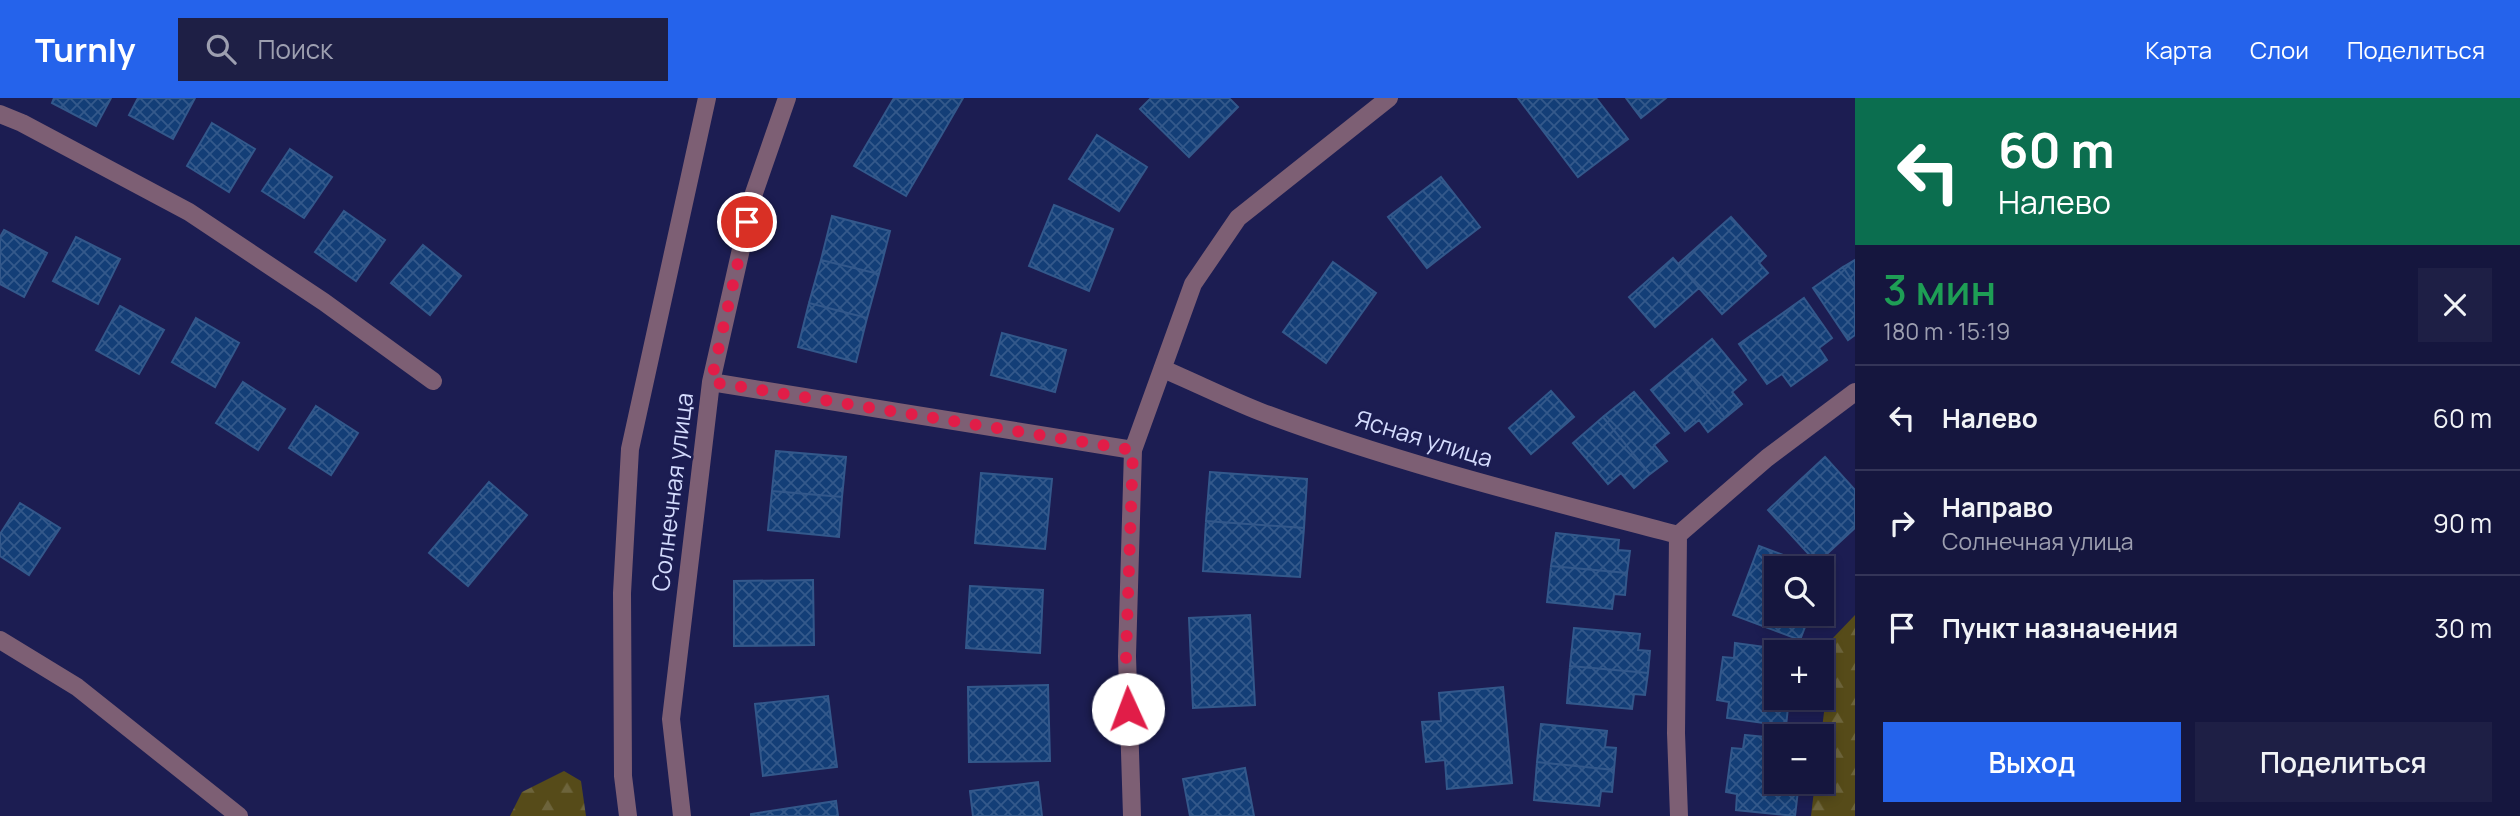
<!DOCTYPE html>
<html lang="ru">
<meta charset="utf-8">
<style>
:root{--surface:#15163e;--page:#1e1f45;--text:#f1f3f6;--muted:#9d9fb0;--line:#343558;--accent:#2563eb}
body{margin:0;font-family:Manrope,sans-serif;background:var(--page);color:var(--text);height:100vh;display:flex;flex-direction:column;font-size:26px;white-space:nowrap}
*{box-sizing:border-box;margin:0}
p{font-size:23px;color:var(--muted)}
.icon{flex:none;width:38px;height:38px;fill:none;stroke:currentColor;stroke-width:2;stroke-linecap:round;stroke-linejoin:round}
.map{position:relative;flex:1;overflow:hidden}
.sheet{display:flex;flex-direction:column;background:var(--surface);width:665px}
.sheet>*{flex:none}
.banner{background:#0b6e4f;color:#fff;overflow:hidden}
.buttons{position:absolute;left:1764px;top:458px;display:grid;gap:14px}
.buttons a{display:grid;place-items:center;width:70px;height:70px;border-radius:0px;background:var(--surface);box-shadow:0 4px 10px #0003,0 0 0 2px var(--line);font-size:35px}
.pin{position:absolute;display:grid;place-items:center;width:60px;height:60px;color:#fff;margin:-30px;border:4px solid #fff;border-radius:50%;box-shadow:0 2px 7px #0007}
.me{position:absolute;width:77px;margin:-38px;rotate:358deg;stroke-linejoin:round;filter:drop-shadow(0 0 5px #0008)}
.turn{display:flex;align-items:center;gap:24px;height:147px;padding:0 28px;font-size:32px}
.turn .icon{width:91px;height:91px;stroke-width:2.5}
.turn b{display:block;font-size:49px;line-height:60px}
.round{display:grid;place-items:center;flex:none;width:74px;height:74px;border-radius:0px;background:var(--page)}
.head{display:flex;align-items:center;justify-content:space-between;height:119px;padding:0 28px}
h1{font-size:42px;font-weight:600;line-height:52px;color:#1e9e55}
.button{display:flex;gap:14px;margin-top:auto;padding:14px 28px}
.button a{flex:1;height:80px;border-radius:0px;background:var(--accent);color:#fff;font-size:28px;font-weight:600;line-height:80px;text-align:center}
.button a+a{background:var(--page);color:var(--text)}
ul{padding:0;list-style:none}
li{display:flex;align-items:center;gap:21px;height:105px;padding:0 28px;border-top:2px solid var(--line)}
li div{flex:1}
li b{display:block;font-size:26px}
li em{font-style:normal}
header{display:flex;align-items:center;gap:42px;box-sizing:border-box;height:98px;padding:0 35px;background:var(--accent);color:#fff}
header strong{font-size:33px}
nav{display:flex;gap:38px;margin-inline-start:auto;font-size:24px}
.search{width:490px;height:63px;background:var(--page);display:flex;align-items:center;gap:18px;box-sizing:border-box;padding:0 24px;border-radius:0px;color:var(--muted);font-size:26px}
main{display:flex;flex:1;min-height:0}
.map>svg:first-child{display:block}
.forest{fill:url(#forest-firs)}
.building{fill:url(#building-cross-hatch);stroke:#33588b;stroke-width:2}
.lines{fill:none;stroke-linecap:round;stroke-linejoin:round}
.minor{stroke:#7d5f74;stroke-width:18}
.route{stroke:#e11d48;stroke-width:12;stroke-dasharray:0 21.6}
.labels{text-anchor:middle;stroke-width:5;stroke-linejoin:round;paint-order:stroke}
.street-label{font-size:24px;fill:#d4dbfd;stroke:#1c1d52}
</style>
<header>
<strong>Turnly</strong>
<div class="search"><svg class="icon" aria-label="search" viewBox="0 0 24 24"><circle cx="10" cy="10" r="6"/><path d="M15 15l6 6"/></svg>Поиск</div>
<nav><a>Карта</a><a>Слои</a><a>Поделиться</a></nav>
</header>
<main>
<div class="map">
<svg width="1855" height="718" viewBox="0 0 1855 718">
<defs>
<pattern id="forest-firs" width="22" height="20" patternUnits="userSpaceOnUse" patternTransform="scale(1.75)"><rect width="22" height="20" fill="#564b19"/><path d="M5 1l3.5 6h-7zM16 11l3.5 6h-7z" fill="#6d643b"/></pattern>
<pattern id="building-cross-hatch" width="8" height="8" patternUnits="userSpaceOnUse" patternTransform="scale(1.75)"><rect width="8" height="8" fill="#133e77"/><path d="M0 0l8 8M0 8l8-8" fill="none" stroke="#34598b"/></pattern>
</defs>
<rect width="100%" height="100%" fill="#1c1d52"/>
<path class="forest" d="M1855 517V718H1811L1815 684H1822L1821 639 1833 540Z
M564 673 581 683 586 718H510L522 694Z"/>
<path class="building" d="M54 0H111L96 28 52 5Z
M138 0H195L173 41 129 17Z
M894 0H963L906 98 854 68Z
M1151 0H1229L1238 9 1189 59 1140 11Z
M1518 0H1596L1628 41 1578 79Z
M1626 0H1666L1641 20Z
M212 25 255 51 229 94 187 68Z
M1097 37 1147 69 1119 113 1069 81Z
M290 51 332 79 304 120 262 93Z
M1441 79 1480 129 1427 170 1388 119Z
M1054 107 1113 131 1089 193 1029 168Z
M344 113 385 142 356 183 315 154Z
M832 118 890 133 879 176 821 162Z
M1731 119 1766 158 1759 165 1768 175 1722 216 1678 166Z
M4 132 47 155 24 199 0 186V139Z
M76 139 120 161 98 206 53 183Z
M423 147 461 178 430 217 391 185Z
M1673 160 1699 190 1655 229 1629 199Z
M821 162 879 176 867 220 809 205Z
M1855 162V187L1843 169Z
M1333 164 1376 195 1326 265 1283 234Z
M1843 169 1855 187V237L1848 242 1813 190Z
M1804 200 1832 240 1819 250 1827 262 1791 288 1782 276 1767 286 1739 246Z
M809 205 867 220 856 264 798 249Z
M120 208 164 232 139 276 96 252Z
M196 220 239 245 215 289 172 264Z
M1002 235 1066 252 1055 294 991 277Z
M1712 241 1746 282 1732 294 1742 306 1725 320 1681 267Z
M1681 267 1725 320 1708 334 1699 322 1685 333 1651 292Z
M243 284 285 311 258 352 216 325Z
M1551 293 1574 319 1531 356 1509 330Z
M1634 294 1669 335 1654 347 1667 363 1650 376 1603 319Z
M316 308 358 335 331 377 289 350Z
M1603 319 1650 376 1634 390 1621 375 1608 386 1573 345Z
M776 353 846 359 842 399 772 393Z
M1825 359 1855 392V430L1817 465 1768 412Z
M1210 374 1307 381 1304 430 1206 423Z
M981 375 1052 381 1045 451 975 445Z
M489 384 527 417 468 488 429 455Z
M772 393 842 399 839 439 768 432Z
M20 405 60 430 29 477 0 458V436Z
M1206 423 1304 430 1300 479 1203 473Z
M1556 435 1619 442 1618 452 1630 453 1627 475 1551 468Z
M1759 448 1821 471H1776V516H1810L1800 542 1733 517Z
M1551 468 1627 475 1625 497 1614 496 1612 511 1547 504Z
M813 482 814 547 734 548V483Z
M970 488 1043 492 1040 555 966 550Z
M1250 517 1255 607 1193 610 1189 520Z
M1574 530 1640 536 1638 552 1650 553 1648 575 1570 568Z
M1735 545 1795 553V555H1776V600H1789L1786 628 1727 620 1729 604 1717 602 1723 559 1734 560Z
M1570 568 1648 575 1645 597 1634 596 1632 611 1567 605Z
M1048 587 1050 663 969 664 968 589Z
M1503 589 1512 685 1447 691 1445 662 1426 664 1422 624 1441 623 1439 595Z
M828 598 837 669 763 678 755 606Z
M1541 626 1607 633 1605 649 1616 650 1614 672 1537 664Z
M1745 637 1776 640V684H1799L1795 718 1736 712 1737 696 1726 694 1732 650 1743 651Z
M1537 664 1614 672 1612 694 1601 693 1599 708 1534 702Z
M1245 670 1254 718H1190L1183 681Z
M1038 684 1042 718H973L970 693Z
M836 703 838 718H751V716Z"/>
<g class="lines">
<path class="minor" d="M0 16 22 25 189 114 324 204 433 283
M1163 271C1196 285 1228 301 1261 314 1396 365 1538 400 1678 437L1767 360 1855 294
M711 284 1133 352
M1678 437 1676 635 1679 718
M0 542 77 589 239 718
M628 718 623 678 622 495 630 351 707 0
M682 718 671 621 711 284 753 98 787 0
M1132 718 1127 558 1133 352 1193 186 1238 120 1389 0"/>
</g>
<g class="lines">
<path class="route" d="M747 124 711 284 1133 352 1126 558 1128 611"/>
</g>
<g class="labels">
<g class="street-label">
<text transform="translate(1424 341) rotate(17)" y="8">Ясная улица</text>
<text transform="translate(673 394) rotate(-83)" y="8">Солнечная улица</text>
</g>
</g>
</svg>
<div class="buttons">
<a><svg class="icon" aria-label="search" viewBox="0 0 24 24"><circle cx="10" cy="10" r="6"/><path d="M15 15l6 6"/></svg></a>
<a>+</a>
<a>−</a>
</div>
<div class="pin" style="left:747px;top:124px;background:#d93025"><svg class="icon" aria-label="arrive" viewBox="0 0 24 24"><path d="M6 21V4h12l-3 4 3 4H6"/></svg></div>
<svg class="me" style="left:1128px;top:611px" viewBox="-20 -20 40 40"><circle r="19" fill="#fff"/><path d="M0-13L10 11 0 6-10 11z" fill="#e11d48"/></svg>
</div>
<section class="sheet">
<div class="banner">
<div class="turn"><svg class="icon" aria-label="left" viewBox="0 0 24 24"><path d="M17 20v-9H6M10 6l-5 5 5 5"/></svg><div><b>60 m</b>Налево</div></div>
</div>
<div class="head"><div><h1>3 мин</h1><p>180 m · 15:19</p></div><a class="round"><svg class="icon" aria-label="close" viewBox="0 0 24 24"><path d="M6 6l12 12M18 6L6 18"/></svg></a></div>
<ul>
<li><svg class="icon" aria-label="left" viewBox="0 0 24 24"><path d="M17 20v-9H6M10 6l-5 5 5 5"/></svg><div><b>Налево</b></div><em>60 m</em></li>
<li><svg class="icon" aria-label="right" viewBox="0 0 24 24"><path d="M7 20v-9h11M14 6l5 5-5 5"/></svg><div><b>Направо</b><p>Солнечная улица</p></div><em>90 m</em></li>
<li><svg class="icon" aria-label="arrive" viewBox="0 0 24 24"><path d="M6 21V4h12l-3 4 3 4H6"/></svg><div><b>Пункт назначения</b></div><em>30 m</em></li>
</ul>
<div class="button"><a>Выход</a><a>Поделиться</a></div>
</section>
</main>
